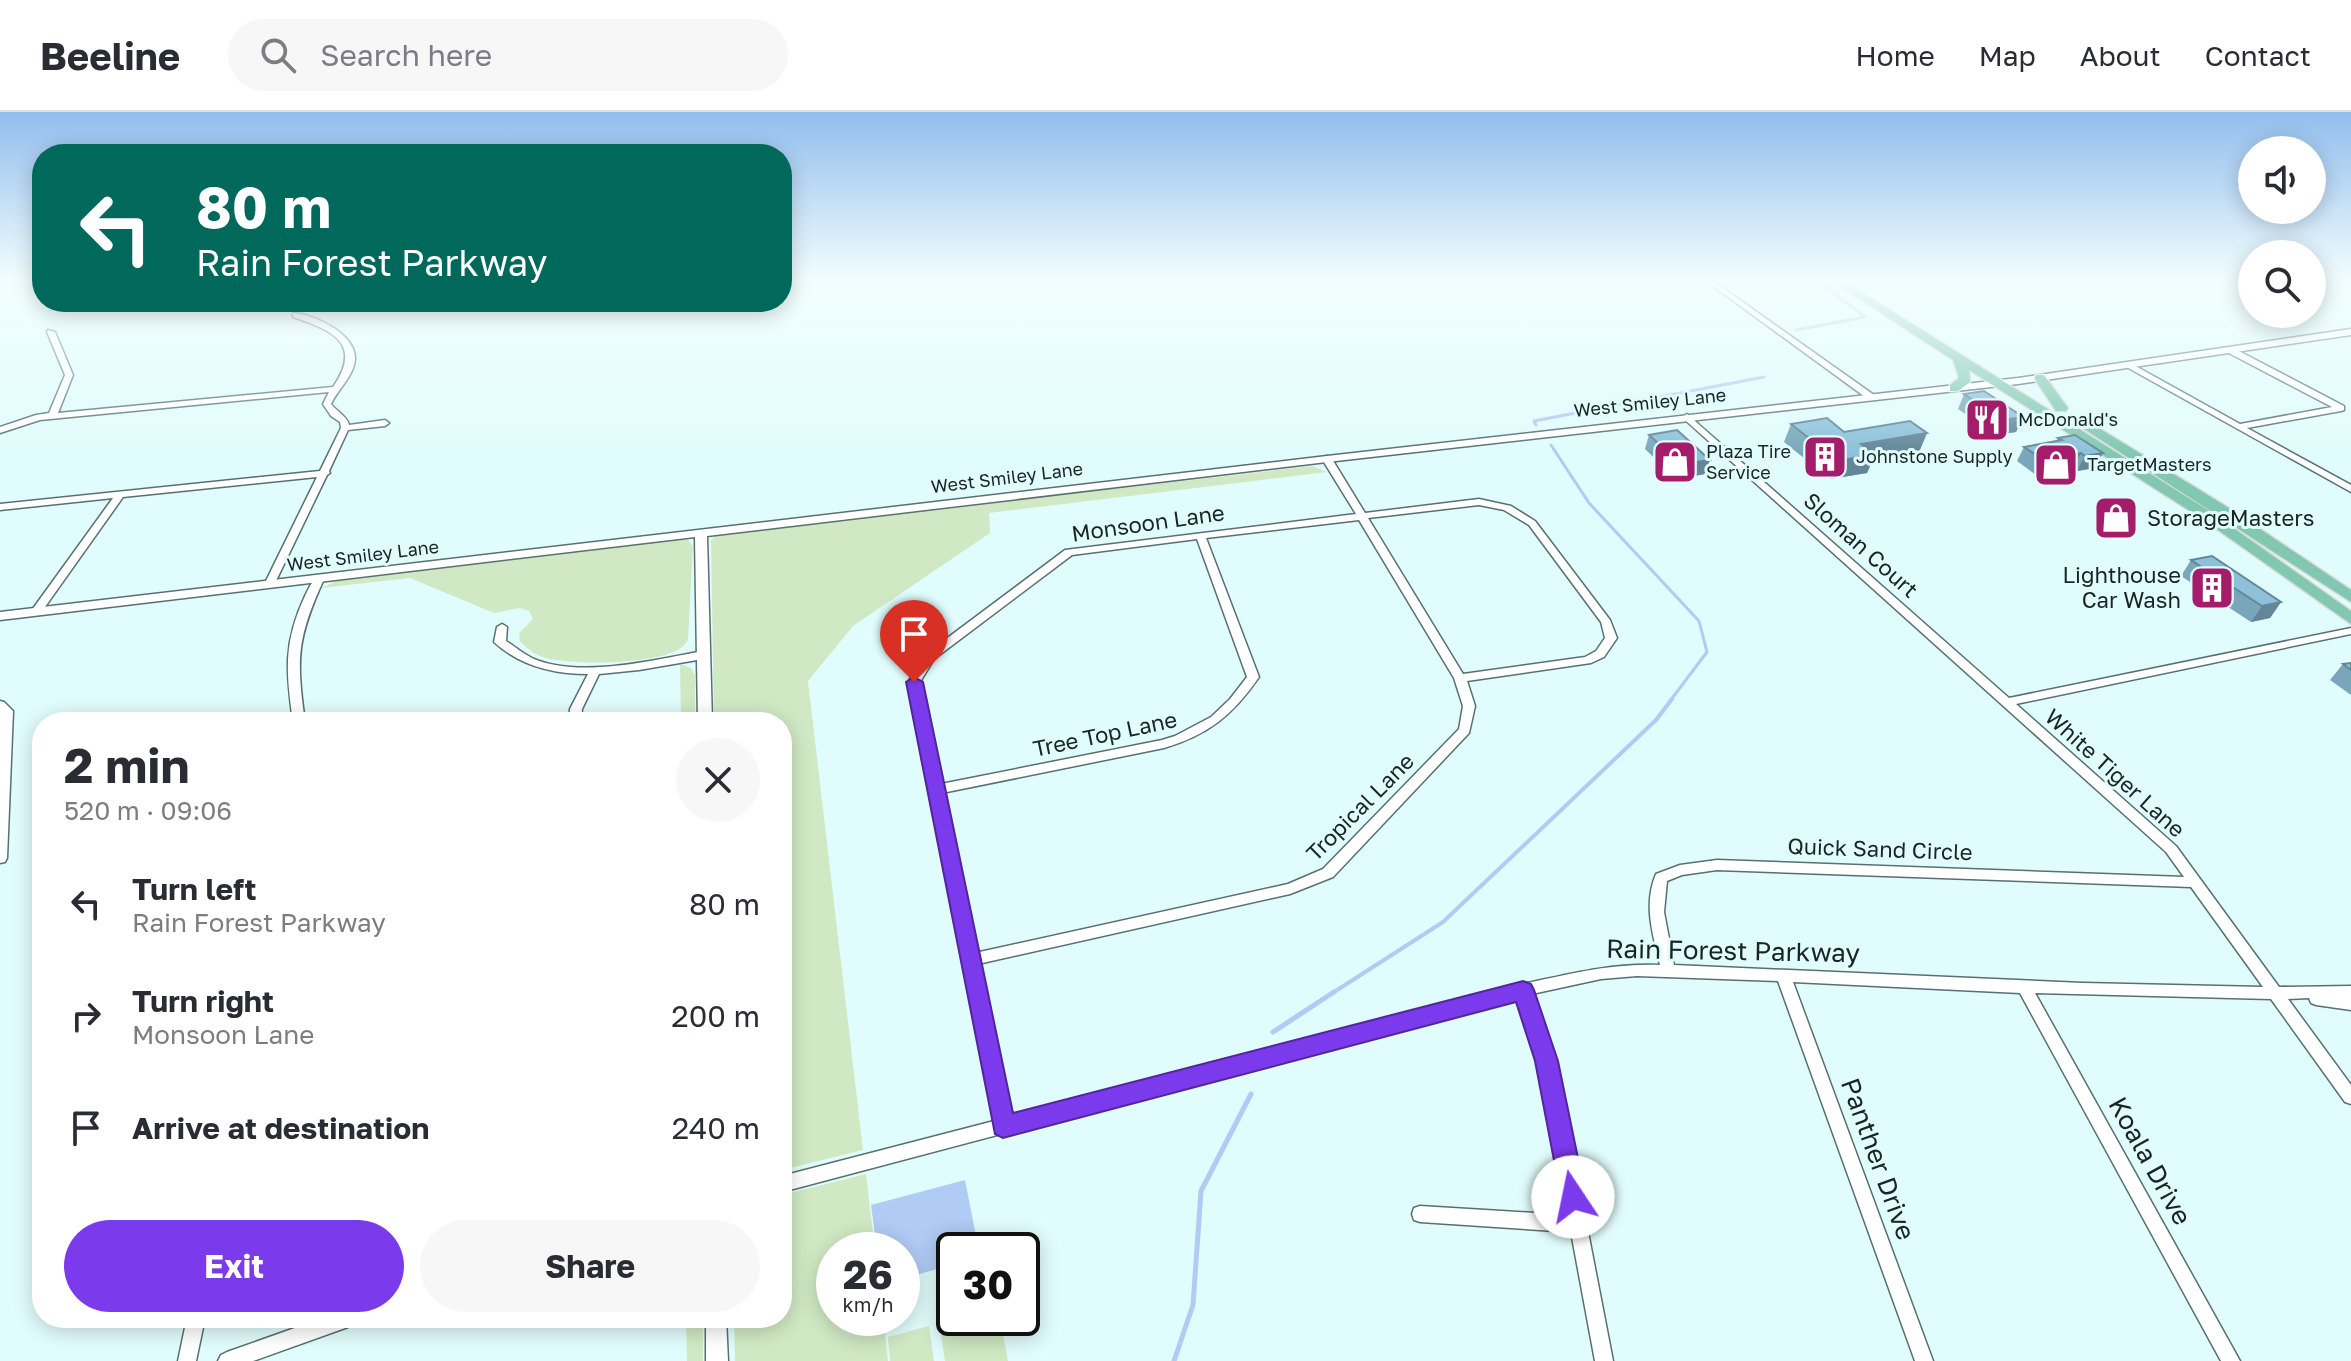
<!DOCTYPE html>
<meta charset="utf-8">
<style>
:root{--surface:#fff;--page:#f7f7f7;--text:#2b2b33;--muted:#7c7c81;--line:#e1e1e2;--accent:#7c3aed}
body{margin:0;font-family:"Golos Text",sans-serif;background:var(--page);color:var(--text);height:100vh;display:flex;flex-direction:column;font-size:30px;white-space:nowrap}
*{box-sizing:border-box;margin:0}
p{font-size:26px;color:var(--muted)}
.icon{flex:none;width:44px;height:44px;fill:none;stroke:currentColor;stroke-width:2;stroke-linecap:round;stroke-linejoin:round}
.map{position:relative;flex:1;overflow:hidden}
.panel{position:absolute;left:32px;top:600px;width:760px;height:616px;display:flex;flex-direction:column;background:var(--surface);border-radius:32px;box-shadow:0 4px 20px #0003}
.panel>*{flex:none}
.guide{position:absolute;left:32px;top:32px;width:760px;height:168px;border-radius:32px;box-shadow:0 4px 20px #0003;background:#00695c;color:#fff;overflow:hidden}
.fabs{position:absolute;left:2238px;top:24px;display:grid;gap:16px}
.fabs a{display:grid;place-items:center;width:88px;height:88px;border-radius:50%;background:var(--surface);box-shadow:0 4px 20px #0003;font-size:40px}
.speed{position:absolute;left:816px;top:1120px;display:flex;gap:16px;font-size:40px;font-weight:700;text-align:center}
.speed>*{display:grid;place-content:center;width:104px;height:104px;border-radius:50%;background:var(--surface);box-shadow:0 4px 20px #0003;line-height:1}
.speed small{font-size:20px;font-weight:400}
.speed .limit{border:4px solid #111;border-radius:12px;background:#fff;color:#111}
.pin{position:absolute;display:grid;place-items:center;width:68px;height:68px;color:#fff;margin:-82px -34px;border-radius:50% 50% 50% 0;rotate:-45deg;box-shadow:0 0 8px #0007}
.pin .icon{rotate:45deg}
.me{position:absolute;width:88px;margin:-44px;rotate:349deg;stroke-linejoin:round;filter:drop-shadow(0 0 6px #0008)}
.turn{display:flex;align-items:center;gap:28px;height:168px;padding:0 32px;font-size:36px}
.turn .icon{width:104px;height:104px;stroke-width:2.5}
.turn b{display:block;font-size:56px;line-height:68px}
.round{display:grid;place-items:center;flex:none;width:84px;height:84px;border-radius:42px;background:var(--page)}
.headline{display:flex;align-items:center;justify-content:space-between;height:136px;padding:0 32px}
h1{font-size:48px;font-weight:700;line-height:60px}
.action{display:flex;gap:16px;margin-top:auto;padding:16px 32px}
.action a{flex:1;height:92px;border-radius:48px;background:var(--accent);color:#fff;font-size:32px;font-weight:700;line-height:92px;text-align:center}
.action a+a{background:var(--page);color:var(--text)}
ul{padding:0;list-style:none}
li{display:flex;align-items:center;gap:24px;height:112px;padding:0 32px}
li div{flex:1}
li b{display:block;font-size:30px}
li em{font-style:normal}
header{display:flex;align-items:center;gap:48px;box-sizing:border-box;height:112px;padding:0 40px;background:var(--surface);border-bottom:2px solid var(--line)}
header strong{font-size:38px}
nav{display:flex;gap:44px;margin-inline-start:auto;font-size:28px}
.search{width:560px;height:72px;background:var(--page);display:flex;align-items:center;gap:20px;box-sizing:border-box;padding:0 28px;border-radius:44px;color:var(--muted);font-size:30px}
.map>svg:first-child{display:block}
.green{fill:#d0e9c4}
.water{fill:#b0cbf4}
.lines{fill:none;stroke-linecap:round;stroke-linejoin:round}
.stream-far2{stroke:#b0cbf4;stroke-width:3}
.stream-far1{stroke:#b0cbf4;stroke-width:4}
.stream{stroke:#b0cbf4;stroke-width:5}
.minor-casing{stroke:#587070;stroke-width:3}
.tertiary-casing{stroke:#587070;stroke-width:3}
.primary-casing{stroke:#dadcdc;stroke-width:3}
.minor{fill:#fff;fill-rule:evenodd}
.tertiary{fill:#fff;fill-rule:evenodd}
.primary{fill:#82c8b1;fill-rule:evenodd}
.wall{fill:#79a6bb}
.shaded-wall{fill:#638799}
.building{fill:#8dc1da;stroke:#638799;stroke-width:2}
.route{fill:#7c3aed;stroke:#51269a;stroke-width:2}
.labels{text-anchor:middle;stroke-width:6;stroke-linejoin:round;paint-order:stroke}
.far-street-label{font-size:18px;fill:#1a2424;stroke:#e1fcfc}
.far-poi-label{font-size:18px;fill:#1a2424;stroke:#e1fcfc;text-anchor:start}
.poi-label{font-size:22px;fill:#1a2424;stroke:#e1fcfc;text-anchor:start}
.street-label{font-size:22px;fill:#1a2424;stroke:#e1fcfc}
.near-street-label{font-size:26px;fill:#1a2424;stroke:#e1fcfc}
</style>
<header>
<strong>Beeline</strong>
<div class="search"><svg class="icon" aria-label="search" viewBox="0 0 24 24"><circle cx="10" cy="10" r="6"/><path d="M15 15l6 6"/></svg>Search here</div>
<nav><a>Home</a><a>Map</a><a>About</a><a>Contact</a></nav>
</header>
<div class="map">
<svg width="2351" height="1249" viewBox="0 0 2351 1249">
<rect width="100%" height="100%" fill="#e1fcfc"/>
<path class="green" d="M1312 354 1327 360 989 401 990 421 853 514 808 569 863 1038 782 1058V610H714L711 428 717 423Z
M681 427 688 428 693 434 688 528C675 555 572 553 546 546 535 543 527 537 520 529L519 521 533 507 529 499 520 496 494 501 410 466 321 476 342 467Z
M680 552 691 556 695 564V610H681Z
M866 1062 875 1138H834V1206H883L888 1249H735L734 1206H782V1083Z
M686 1206H703V1249H687Z
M958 1206H1000L1008 1249H945L939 1211Z
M929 1214 934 1249H890L888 1225Z"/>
<path class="water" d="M965 1068 978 1134 973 1138H954V1180L947 1182 946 1176 940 1177 937 1157 902 1167V1138H877L871 1093Z"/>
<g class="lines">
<path class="stream-far2" d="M1796 218 1865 205 1818 169
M1536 313 1534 309 1764 265
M1551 333 1589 391 1699 509 1707 540 1670 589"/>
<path class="stream-far1" d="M1331 882 1443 810 1656 608 1672 587"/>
<path class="stream" d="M1273 920 1334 880
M1174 1249 1193 1193 1201 1079 1251 982"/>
<g class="minor-casing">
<path id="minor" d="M1706 169H1713L1874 283V287H1868Z
M293 201C314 202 356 222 355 247 354 264 338 277 331 292 336 299 348 305 349 313L385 308 389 311 385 314 348 318 329 359 330 361 327 363 273 475H265L264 473 317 365 123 385 40 502H32L31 500 32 498 113 386 0 398V392L320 359 341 316 340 310 331 304 323 292 329 280 40 308 0 321V315L36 303 49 301 65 263 47 220 48 218 55 220 73 263 58 301 333 275C364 231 331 218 293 205Z
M2227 236H2233L2344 294V298L2341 299 2247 316 2351 373V380L2123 253 2130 251 2240 312 2332 295 2227 240Z
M1687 302 2009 586 2351 516V522L2016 592 2176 734 2279 875 2351 874V898L2316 893 2311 891 2309 886 2288 887 2351 973V992L2345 990 2271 887 2035 881 2240 1249H2221L2020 881 1793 870 1933 1249H1915L1778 869 1637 864 1601 867 1532 882 1555 949 1613 1249H1595L1571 1120 1420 1110 1414 1108 1412 1102 1414 1096 1420 1094 1568 1103 1539 949 1518 885 782 1080V1064L994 1009 908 570 926 542 1065 438 1356 402 1322 347 1327 344 1332 347 1365 401 1479 387 1511 394 1535 409 1610 508 1617 526 1604 545 1591 551 1467 569 1475 594 1469 621 1333 765 1290 782 978 852 1009 1005 1523 872C1569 862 1612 851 1660 853 1653 823 1643 792 1656 762L1680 753 1717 748 2184 765 2166 740 1684 307 1683 305ZM1479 393 1504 398 1529 413 1601 510 1605 526 1596 539 1585 545 1463 562 1368 406ZM1359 408 1454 566 1463 594 1459 617 1323 757 1288 772 975 841 942 681 1164 636C1208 623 1233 603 1259 565L1206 426ZM1197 427 1247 565 1230 587 1211 605 1175 624 1162 628 941 672 920 570 934 547 1072 443ZM1717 758 2191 775 2263 875 2083 871 1674 853 1664 800 1667 769 1682 763Z
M319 464 324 467C297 526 296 546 305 610H293C286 560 283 531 305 484 309 476 312 468 319 464Z
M502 512 507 515 506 529C514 534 522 541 532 546 578 567 654 548 703 539L709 543 703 547 639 558 599 562 582 597 581 610H569L570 597 588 562C553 562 520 554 494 530L497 515Z
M0 589 4 590 13 599 7 746 5 750 0 751Z
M187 1206H205L196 1249H178Z
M323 1206H357L354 1212 348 1215 253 1249H218L221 1243 227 1240Z"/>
</g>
<g class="tertiary-casing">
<path id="tertiary" d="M2351 217V223L2018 272 1327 350 707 424 712 610H698L695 425 0 508V500L1327 344 2018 266Z
M706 1206H726L728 1249H706Z"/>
</g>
<g class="primary-casing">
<path id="primary" d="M1832 169H1844L2211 400 2351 499V512L2201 406 1969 258 1970 270 1958 279H1950V273L1959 266 1953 248Z
M2036 263H2044L2068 296 2066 299H2056L2034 266Z
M2089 310 2229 396 2351 478V490L2084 317V311Z"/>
</g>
<use href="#minor" class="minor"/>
<use href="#tertiary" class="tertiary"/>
<use href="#primary" class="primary"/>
</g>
<path class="wall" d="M1964 282 2023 305 2016 320 1996 323 1958 297Z
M1791 312 1844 320 1927 321 1919 340 1873 347 1867 361 1830 367 1784 330Z
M1649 323 1705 362 1676 367 1645 337Z
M2075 323 2095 356 2077 359 2073 356 2036 363 2017 349 2024 335 2056 329 2058 326Z
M2191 448 2281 490 2270 506 2251 510 2181 464Z
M2351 551V583L2330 568 2343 552Z"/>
<path class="shaded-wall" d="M2023 305 2016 320 1996 323 2003 308Z
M1927 321 1919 340 1873 347 1867 361 1830 367 1838 349 1861 332Z
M2081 341 2073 356 2036 363 2044 348Z
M2103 341 2095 356 2077 359 2085 344Z
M1710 348 1705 362 1676 367 1681 352Z
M2281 490 2270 506 2251 510 2262 494Z"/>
<path class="building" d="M1984 279 2023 305 2003 308 1964 282Z
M1827 306 1844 320 1910 309 1927 321 1861 332 1875 342 1838 349 1791 312Z
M1677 318 1710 348 1681 352 1649 323Z
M2075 323 2103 341 2085 344 2081 341 2044 348 2024 335 2062 328 2058 326Z
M2212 444 2281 490 2262 494 2191 448Z
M2351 551V558L2343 552Z"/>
<linearGradient id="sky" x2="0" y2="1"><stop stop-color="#91bded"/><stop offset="0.49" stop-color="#f2fefe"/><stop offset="1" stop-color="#f2fefe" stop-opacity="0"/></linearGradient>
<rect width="2351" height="343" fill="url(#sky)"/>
<path class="route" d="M914 565 923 570 1013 1001 1523 869 1531 872 1534 878 1558 949 1586 1085 1582 1093 1573 1097 1564 1093 1561 1085 1535 949 1516 890 1003 1026 995 1022 906 570Z"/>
<defs>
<g id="restaurant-square" transform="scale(2.3)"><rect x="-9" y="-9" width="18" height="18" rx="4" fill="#a31d6a" stroke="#e1fcfc"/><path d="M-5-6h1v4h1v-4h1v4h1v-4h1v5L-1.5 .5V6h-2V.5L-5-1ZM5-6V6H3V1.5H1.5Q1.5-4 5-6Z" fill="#fff"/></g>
<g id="building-square" transform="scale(2.3)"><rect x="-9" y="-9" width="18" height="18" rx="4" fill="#a31d6a" stroke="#e1fcfc"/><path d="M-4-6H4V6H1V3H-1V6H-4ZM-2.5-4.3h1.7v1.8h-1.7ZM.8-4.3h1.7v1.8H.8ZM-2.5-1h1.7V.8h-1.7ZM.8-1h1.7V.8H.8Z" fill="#fff"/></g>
<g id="shop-square" transform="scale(2.3)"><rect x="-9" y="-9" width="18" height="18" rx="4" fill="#a31d6a" stroke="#e1fcfc"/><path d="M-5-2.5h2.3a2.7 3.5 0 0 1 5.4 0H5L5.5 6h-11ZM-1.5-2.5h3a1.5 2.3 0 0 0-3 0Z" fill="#fff"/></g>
</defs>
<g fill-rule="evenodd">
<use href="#restaurant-square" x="1987" y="308"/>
<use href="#building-square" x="1825" y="345"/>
<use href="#shop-square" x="1675" y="350"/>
<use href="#shop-square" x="2056" y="353"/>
<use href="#shop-square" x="2116" y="406"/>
<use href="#building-square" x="2212" y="476"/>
</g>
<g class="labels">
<g class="far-street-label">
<text transform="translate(1650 291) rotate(-6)" y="6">West Smiley Lane</text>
<text transform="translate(1007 366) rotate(-7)" y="6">West Smiley Lane</text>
<text transform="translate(363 444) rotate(-7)" y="6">West Smiley Lane</text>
</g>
<g class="far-poi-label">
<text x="2018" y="314">McDonald's</text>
<text x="1706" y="346">Plaza Tire<tspan x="1706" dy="21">Service</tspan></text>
<text x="1856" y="351">Johnstone Supply</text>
<text x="2087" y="359">TargetMasters</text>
</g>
<g class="poi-label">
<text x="2147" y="414">StorageMasters</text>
<text x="2181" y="471" text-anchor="end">Lighthouse<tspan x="2181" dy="25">Car Wash</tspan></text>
</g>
<g class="street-label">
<text transform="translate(1148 411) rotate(-8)" y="8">Monsoon Lane</text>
<text transform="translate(1861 433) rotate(42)" y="8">Sloman Court</text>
<text transform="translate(1105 622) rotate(-12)" y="8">Tree Top Lane</text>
<text transform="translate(2115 661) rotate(42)" y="8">White Tiger Lane</text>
<text transform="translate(1360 695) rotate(-45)" y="8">Tropical Lane</text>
<text transform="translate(1880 737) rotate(2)" y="8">Quick Sand Circle</text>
</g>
<g class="near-street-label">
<text transform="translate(1733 839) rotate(1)" y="9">Rain Forest Parkway</text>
<text transform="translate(1878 1047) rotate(70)" y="9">Panther Drive</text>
<text transform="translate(2150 1049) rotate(61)" y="9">Koala Drive</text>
</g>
</g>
</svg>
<div class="fabs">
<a><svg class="icon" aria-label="sound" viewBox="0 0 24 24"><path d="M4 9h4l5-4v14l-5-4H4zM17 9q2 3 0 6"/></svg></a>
<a><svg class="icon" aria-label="search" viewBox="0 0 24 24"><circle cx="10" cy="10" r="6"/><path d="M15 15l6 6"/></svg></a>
</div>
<div class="speed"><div>26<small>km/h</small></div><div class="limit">30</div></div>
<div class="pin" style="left:914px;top:570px;background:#d93025"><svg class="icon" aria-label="arrive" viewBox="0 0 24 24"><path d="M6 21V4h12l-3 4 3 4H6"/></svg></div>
<svg class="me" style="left:1573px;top:1085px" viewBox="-20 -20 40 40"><circle r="19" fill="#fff"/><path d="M0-13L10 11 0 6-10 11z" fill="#7c3aed"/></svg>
<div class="guide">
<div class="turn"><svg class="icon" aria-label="left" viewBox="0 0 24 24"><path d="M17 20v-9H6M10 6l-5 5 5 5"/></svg><div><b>80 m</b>Rain Forest Parkway</div></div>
</div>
<section class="panel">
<div class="headline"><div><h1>2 min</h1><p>520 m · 09:06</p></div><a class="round"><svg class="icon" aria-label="close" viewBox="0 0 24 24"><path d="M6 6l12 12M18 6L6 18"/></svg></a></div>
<ul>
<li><svg class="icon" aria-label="left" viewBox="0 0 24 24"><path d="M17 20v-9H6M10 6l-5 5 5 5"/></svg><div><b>Turn left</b><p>Rain Forest Parkway</p></div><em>80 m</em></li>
<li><svg class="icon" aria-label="right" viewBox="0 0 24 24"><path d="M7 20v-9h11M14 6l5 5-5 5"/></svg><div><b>Turn right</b><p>Monsoon Lane</p></div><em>200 m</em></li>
<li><svg class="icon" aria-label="arrive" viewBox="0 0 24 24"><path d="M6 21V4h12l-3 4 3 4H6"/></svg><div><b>Arrive at destination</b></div><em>240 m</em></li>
</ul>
<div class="action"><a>Exit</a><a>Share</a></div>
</section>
</div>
